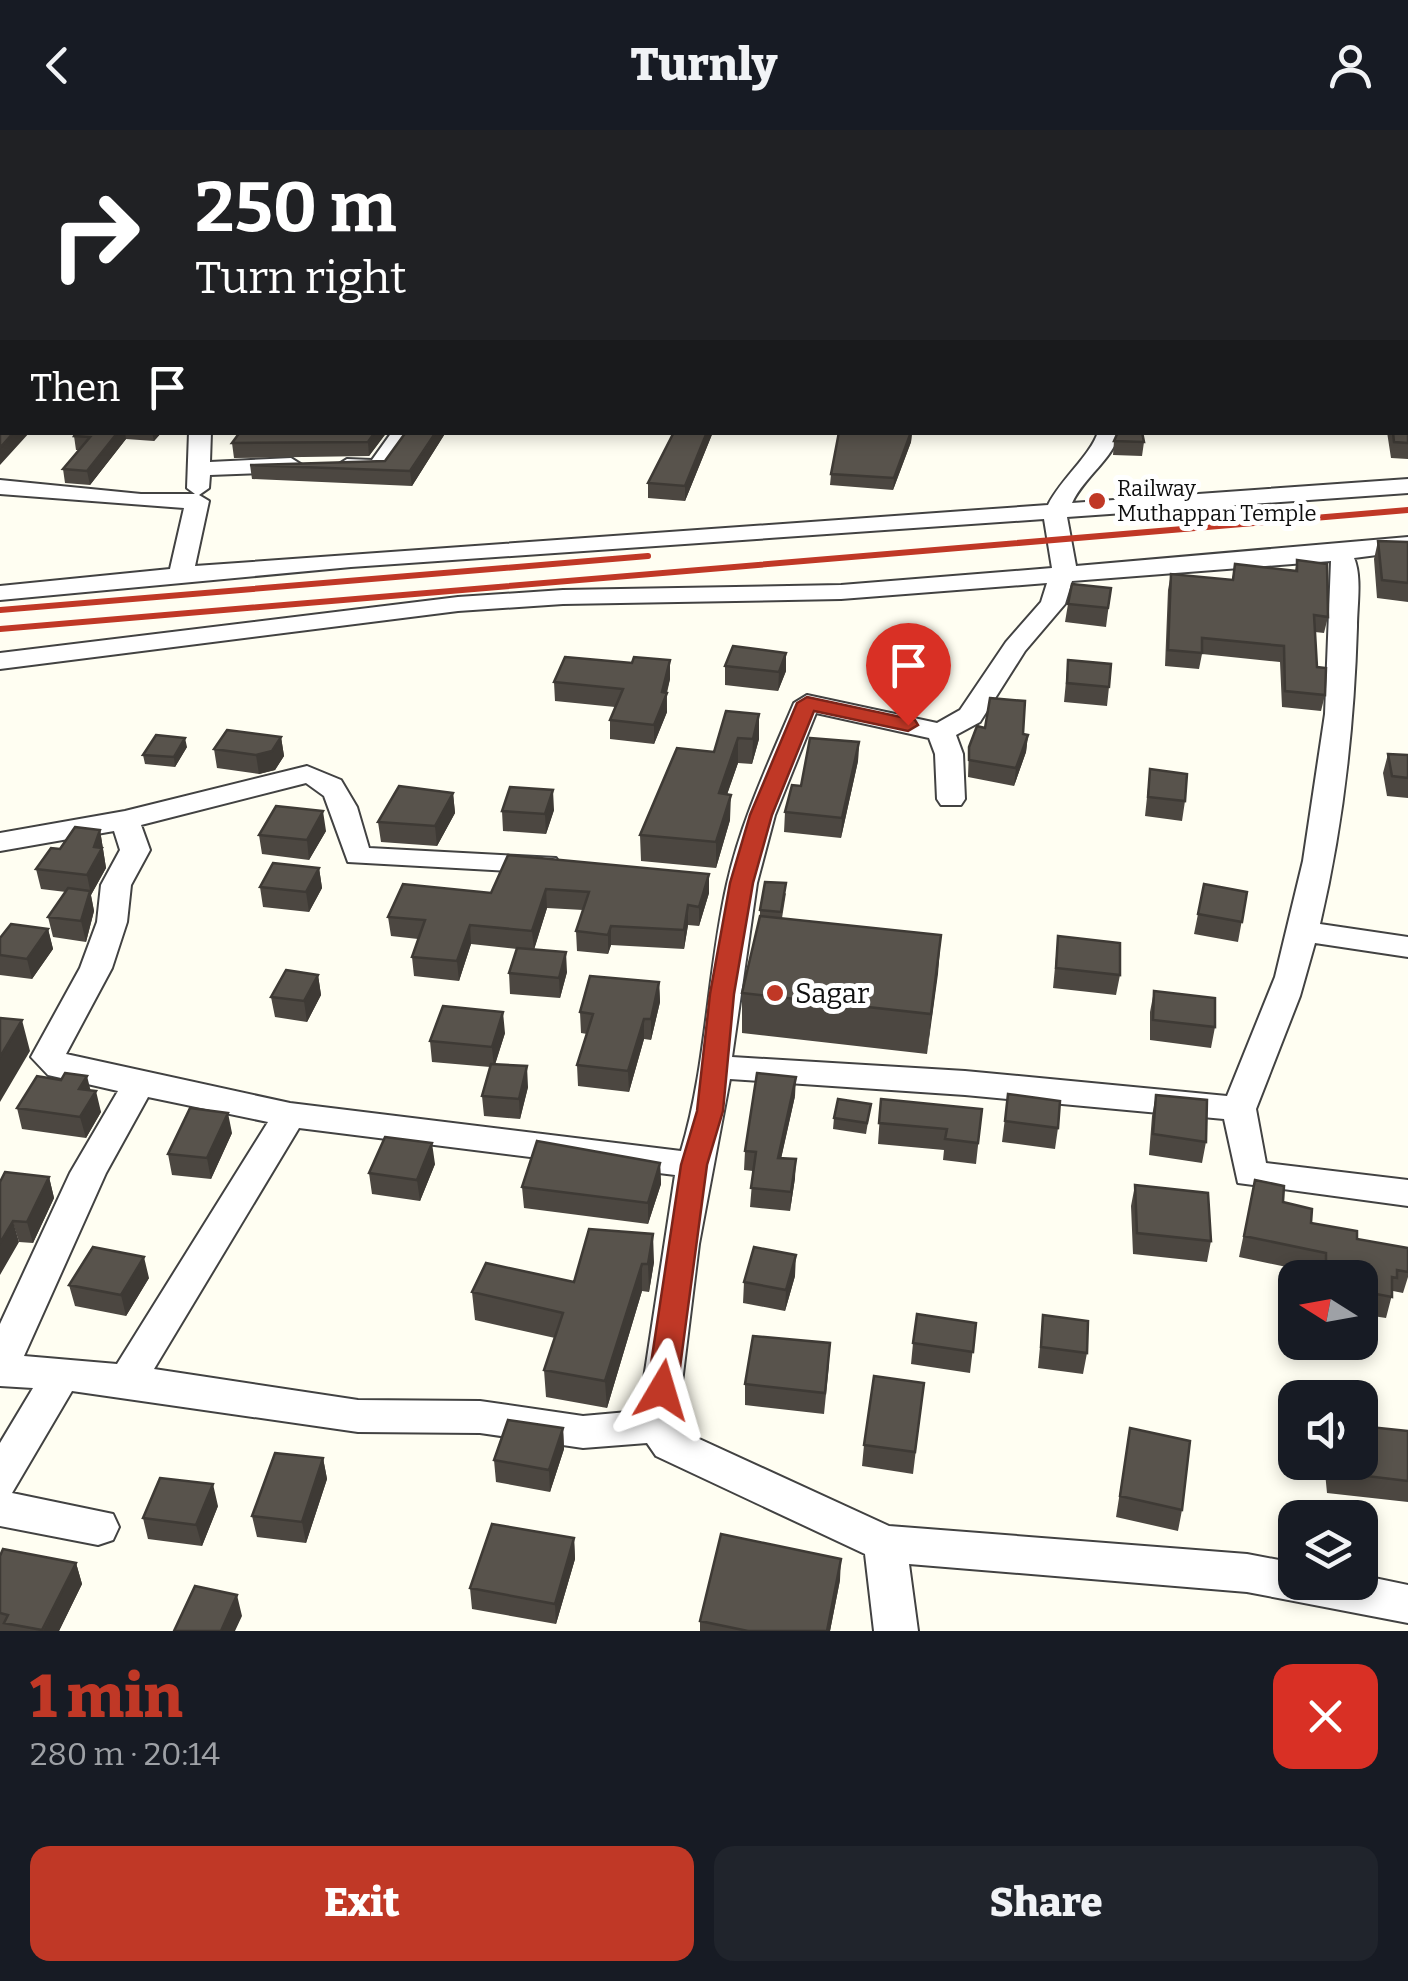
<!DOCTYPE html>
<meta charset="utf-8">
<style>
:root{--surface:#171b24;--page:#20242c;--text:#f1f3f6;--muted:#9ea1a6;--accent:#c03826}
body{margin:0;font-family:Bitter,serif;background:var(--page);color:var(--text);height:100vh;display:flex;flex-direction:column;font-size:38px;white-space:nowrap}
*{box-sizing:border-box;margin:0}
p{font-size:32px;color:var(--muted)}
.icon{flex:none;width:55px;height:55px;fill:none;stroke:currentColor;stroke-width:2;stroke-linecap:round;stroke-linejoin:round}
.map{position:relative;height:1501px;overflow:hidden}
.drawer{display:flex;flex-direction:column;background:var(--surface);flex:1}
.drawer>*{flex:none}
.guide{position:absolute;left:0px;top:0px;width:1410px;height:305px;box-shadow:0 5px 15px #0003;background:#202124;color:#fff;overflow:hidden}
.needle{width:65px;rotate:281deg}
.fabs{position:absolute;left:1278px;top:1130px;display:grid;gap:20px}
.fabs a{display:grid;place-items:center;width:100px;height:100px;border-radius:20px;background:var(--surface);box-shadow:0 5px 15px #0003;font-size:50px}
.pin{position:absolute;display:grid;place-items:center;width:85px;height:85px;color:#fff;margin:-102px -42px;border-radius:50% 50% 50% 0;rotate:-45deg;box-shadow:0 0 10px #0007}
.pin .icon{rotate:45deg}
.me{position:absolute;width:110px;margin:-55px;rotate:7deg;stroke-linejoin:round;filter:drop-shadow(0 0 8px #0008)}
.turn{display:flex;align-items:center;gap:35px;height:210px;padding:0 30px;font-size:45px}
.turn .icon{width:130px;height:130px;stroke-width:2.5}
.turn b{display:block;font-size:70px;line-height:85px}
.then{display:flex;align-items:center;height:95px;padding:0 30px;background:#0003;gap:20px;font-size:38px}
.round{display:grid;place-items:center;flex:none;width:105px;height:105px;border-radius:20px;background:var(--page)}
.overview{display:flex;align-items:center;justify-content:space-between;height:170px;padding:0 30px}
h1{font-size:60px;font-weight:800;line-height:75px;color:var(--accent)}
.action{display:flex;gap:20px;margin-top:auto;padding:20px 30px}
.action a{flex:1;height:115px;border-radius:20px;background:var(--accent);color:#fff;font-size:40px;font-weight:800;line-height:115px;text-align:center}
.action a+a{background:var(--page);color:var(--text)}
header{display:flex;justify-content:space-between;align-items:center;height:130px;padding:0 30px;background:var(--surface);font-size:45px;font-weight:800}
.map>svg:first-child{display:block}
.lines{fill:none;stroke-linecap:round;stroke-linejoin:round}
.minor-casing{stroke:#424242;stroke-width:4}
.minor{fill:#fff;fill-rule:evenodd}
.rail{stroke:#c03826;stroke-width:6}
.wall{fill:#4c4741}
.shaded-wall{fill:#3e3a35}
.building{fill:#58534c;stroke:#3e3a35;stroke-width:2.5}
.route{fill:#c03826;stroke:#7d2419;stroke-width:2.5}
.poi-dot{fill:#c03826;stroke:#fff;stroke-width:4}
.labels{text-anchor:middle;stroke-width:10;stroke-linejoin:round;paint-order:stroke}
.far-poi-label{font-size:22px;fill:#0f0f0f;stroke:#fff;text-anchor:start}
.poi-label{font-size:28px;fill:#0f0f0f;stroke:#fff;text-anchor:start}
</style>
<header><svg class="icon" aria-label="back" viewBox="0 0 24 24"><path d="M15 5l-7 7 7 7"/></svg>Turnly<svg class="icon" aria-label="person" viewBox="0 0 24 24"><circle cx="12" cy="8" r="4"/><path d="M4 21q1-7 8-7t8 7"/></svg></header>
<div class="map">
<svg width="1408" height="1501" viewBox="0 0 1408 1501">
<rect width="100%" height="100%" fill="#fffef2"/>
<g class="lines">
<g class="minor-casing">
<path id="minor" d="M893 0H909V2H893Z
M1191 0H1207L1208 2H1192Z
M189 302H211L210 332 291 328 302 335 291 342 210 345 209 358 199 365 209 371 195 436 1048 375C1060 350 1091 325 1098 302H1120C1113 329 1084 347 1072 373L1408 349V363L1067 387 1076 436 1408 407V421L1354 428C1362 446 1357 476 1357 497 1354 597 1343 696 1320 794L1408 807V827L1315 813 1300 866 1256 979 1266 1033 1408 1050V1076L1238 1053 1224 989 965 965 730 949 699 1114 677 1293 684 1302 889 1396 1247 1424 1295 1433V1452H1360V1445L1408 1455V1493L1247 1462 909 1434 918 1501H874L865 1424 656 1326 647 1313 583 1318 480 1303 358 1302 72 1261 12 1363 113 1384 119 1397 113 1410 98 1415 0 1396V1313L33 1258 0 1256V1194L70 1043 118 961 48 945 31 927 80 838 97 792 101 755 120 720 114 701 0 721V703L125 681 307 636 341 650 357 677 369 718 556 728 560 734 545 743 348 732 324 666 306 653 141 695 150 720 131 755 127 792 112 838 66 924 290 973 681 1021C707 935 707 842 727 754 741 691 769 632 794 573L807 565 937 593 960 580 1006 512 1041 472 1047 453 841 469 563 474 458 481 0 539V523L458 467 563 460 841 455 1052 438 1044 389 351 437 0 470V456L170 439 184 378 0 364V350L141 364H195L187 358ZM1331 431 1325 584 1303 731 1275 847 1227 966 965 941 732 927 757 753 775 685 816 583 929 608 935 624 937 669 941 675H961L965 669 963 624 956 605 980 592 1025 521 1065 474 1072 451ZM148 967 268 992 117 1234 24 1226 106 1043ZM299 998 675 1045 639 1281 583 1286 480 1271 358 1270 154 1239Z
M392 302H414L386 342 347 343 336 336 347 329 372 330Z"/>
</g>
<use href="#minor" class="minor"/>
<path class="rail" d="M0 480 648 426
M0 499 1408 380"/>
</g>
<path class="wall" d="M338 0H607L605 2H375Z
M658 0H789L787 2H658Z
M1057 0H1134L1133 2H1057Z
M1408 194V329L1391 328 1387 302H1408Z
M76 302H162L154 311 126 309 90 355 65 353 63 339 79 320H76L74 306Z
M387 302 369 326 234 328 232 313Z
M406 302H446L412 356 252 349 250 335 385 331Z
M674 302H713L685 371 648 368V353Z
M839 302H935L934 305 912 303 911 312 893 360 830 355 831 344Z
M1114 311 1144 312 1142 326 1113 325Z
M1378 411 1408 412V472L1377 468 1374 429Z
M1297 430 1328 487 1324 503 1315 502 1317 537 1325 565 1321 581 1282 577 1280 532 1202 524 1199 539 1165 536 1168 460 1171 444 1232 450 1235 434 1295 441Z
M1111 458 1106 497 1065 492 1068 474Z
M786 523V541L778 561 725 555V536Z
M1068 530 1109 557 1107 576 1064 572Z
M670 549 667 563V582L654 614 610 609V590L615 577 555 571 554 552Z
M726 581 759 609 752 634 738 633 727 664 730 690 716 738 641 731 640 705 714 622Z
M985 598 1028 605 1026 622 1014 656 968 647 969 617Z
M281 607 284 626 275 640 259 644 217 638 214 619Z
M859 612 858 631 841 708 784 702 785 682Z
M187 617 175 637 145 634 143 625Z
M1388 624 1408 625V668L1387 666 1383 643Z
M1150 639 1185 671 1182 691 1145 686Z
M453 663 455 683 437 716 381 712 378 692Z
M554 680 546 704 503 701 502 681Z
M100 700 106 738 91 765 94 781 86 812 53 807 48 787 66 762 41 759 36 739 60 719Z
M326 701 309 730 262 724 259 705Z
M508 725 709 763 699 796 688 795 684 819 611 815 608 824 577 821 576 801 583 780 547 778 534 819 567 842 560 868 510 864 509 843 517 819 471 814 459 851 414 846 412 827 418 809 391 806 388 787 491 763Z
M319 738 322 758 309 782 263 777 260 757Z
M1204 754 1247 762 1238 812 1194 804Z
M786 763 782 788 941 805 927 924 742 903V863L760 789V780Z
M48 799 53 819 32 849 0 845V808Z
M1058 806 1120 845 1116 865 1053 858Z
M318 845 321 865 307 892 275 887 271 867Z
M659 852 660 872 651 910 644 909 629 962 578 956 577 935 587 904 581 903 580 882Z
M1154 861 1215 897 1211 918 1150 910V882Z
M505 903 495 934 528 957 520 989 484 986 482 966 490 937 432 932 430 911Z
M90 960 101 982 86 1008 22 999 17 978Z
M1008 964 1058 998 1055 1019 1002 1012Z
M1156 965 1206 1012 1202 1033 1149 1025 1152 986Z
M795 966 781 1028 795 1048 790 1081 750 1077 753 1041 744 1040 745 1021Z
M881 969 982 979 976 1034 943 1030 944 1020 878 1014Z
M871 974 866 1004 833 999 834 988Z
M232 1003 211 1049 172 1045 168 1024Z
M660 1033 661 1054 648 1094 524 1078 522 1057Z
M435 1034 420 1071 372 1064 369 1043Z
M49 1047 54 1068 33 1113 19 1112 0 1052Z
M1255 1050 1311 1093 1357 1109 1408 1118V1147L1403 1163 1393 1161 1386 1188 1360 1184V1148H1320V1144L1239 1127Z
M1135 1055 1211 1111 1207 1132 1133 1124 1131 1076Z
M589 1099 654 1132 649 1162 642 1161 607 1278 546 1267 544 1240 555 1208 475 1190 472 1162 574 1152Z
M795 1146 785 1181 743 1173 744 1152Z
M149 1148 126 1186 75 1176 69 1155Z
M1043 1185 1087 1223 1083 1244 1038 1238Z
M976 1193 970 1243 911 1234 913 1213Z
M829 1234 824 1284 745 1275V1254Z
M924 1253 913 1344 862 1336 864 1315Z
M563 1298 564 1319 550 1362 496 1352 494 1330Z
M1130 1298 1182 1380 1178 1401 1116 1387Z
M1408 1301V1372L1327 1363 1324 1332H1360Z
M323 1328 327 1349 306 1413 257 1407 252 1386Z
M218 1376 202 1416 148 1409 143 1388Z
M574 1408 575 1429 556 1494 472 1479 470 1458Z
M0 1426 76 1433 82 1454 59 1501H0Z
M840 1450 830 1501H700V1491Z"/>
<path class="shaded-wall" d="M2 112V131L0 134V115Z
M14 302H30L0 335V318Z
M118 302H125L126 309 90 355 87 341Z
M152 302H162L154 311Z
M375 302H387L369 326 368 312Z
M436 302H446L412 356 410 341Z
M707 302H713L685 371V356Z
M912 302 911 312 893 360 894 348Z
M786 523V541L778 561 779 542Z
M670 530V549L666 564 667 582 654 614V595Z
M759 584V609L752 634 753 609Z
M1028 605 1026 622 1014 656 1016 638Z
M281 607 284 626 275 640 259 644 256 625Z
M185 608 187 617 175 637 174 627Z
M738 608V633L719 688V663Z
M859 612 858 631 841 708 842 688Z
M553 660 554 680 546 704 545 684Z
M453 663 455 683 437 716 435 696Z
M731 665 730 690 716 738V712Z
M323 681 326 701 309 730 307 710Z
M100 700 106 738 91 765 87 745Z
M319 738 322 758 309 782 306 762Z
M709 744V763L699 796V777Z
M546 759 547 778 534 820 532 801Z
M90 761 94 781 86 812 81 791Z
M688 775V795L684 819V800Z
M470 795 471 814 459 851 457 831Z
M611 796V815L608 824V805Z
M48 799 53 819 32 849 27 829Z
M941 805 938 844 927 924 931 884Z
M566 822 567 842 560 868 559 848Z
M318 845 321 865 307 892 304 871Z
M659 852 660 872 651 910V889Z
M503 882 505 903 494 938 492 917Z
M644 889V909L629 962 628 941Z
M22 890 30 921 0 972V927Z
M527 936 528 957 520 989 519 969Z
M87 946 92 966 79 959Z
M796 947 795 966 777 1047 778 1028Z
M96 961 101 982 86 1008 80 987Z
M228 983 232 1003 211 1049 207 1028Z
M432 1013 435 1034 420 1071 417 1050Z
M796 1029 795 1048 790 1081 791 1062Z
M660 1033 661 1054 648 1094V1073Z
M49 1047 54 1068 33 1113 27 1092Z
M13 1091 19 1112 0 1145V1113Z
M653 1104 654 1132 649 1162 648 1134Z
M796 1125 795 1146 785 1181 786 1160Z
M144 1127 149 1148 126 1186 121 1165Z
M642 1134V1161L607 1278 605 1251Z
M563 1298 564 1319 550 1362 549 1340Z
M323 1328 327 1349 306 1413 302 1392Z
M213 1354 218 1376 202 1416 196 1395Z
M574 1408 575 1429 556 1494 555 1474Z
M841 1429 840 1450 830 1501H827Z
M76 1433 82 1454 59 1501H43Z
M237 1465 242 1486 235 1501H221Z"/>
<path class="building" d="M378 0H601L599 2H376Z
M674 0H783L781 2H672Z
M910 0H1011L1010 2H909Z
M1097 0H1132L1131 2H1097Z
M1245 0H1349L1350 2H1244Z
M2 90V112L0 115V92Z
M2 243V302H14L0 318V245Z
M1408 250V313L1394 312 1393 302H1408Z
M76 302H118L87 341 63 339 90 307 74 306Z
M240 302H375L368 312 232 313Z
M406 302H436L410 341 250 335 385 331Z
M674 302H707L685 356 648 353Z
M839 302H911L894 348 831 344Z
M1118 302H1142L1144 312 1114 311Z
M1378 411 1408 412V453L1382 450Z
M1297 430 1327 434 1328 487 1314 485 1317 537 1326 538 1325 565 1285 561 1284 516 1202 508V523L1168 520 1171 444 1233 450 1235 434 1297 441Z
M1072 454 1111 458 1108 478 1068 474Z
M733 516 786 523 779 542 725 536Z
M565 527 632 533 634 527 670 530 662 562 667 563 654 595 610 590 623 559 554 552Z
M1068 530 1111 534 1109 557 1067 553Z
M990 568 1025 571 1023 604 1028 605 1016 638 969 630V617L977 596 985 598Z
M726 581 759 584 753 609 738 608 719 663 731 665 716 712 640 705 677 618 714 622Z
M227 600 281 607 272 621 256 625 214 619Z
M156 605 185 608 174 627 143 625Z
M810 608 859 612 842 688 785 682 792 655 801 656Z
M1388 624 1408 625V648L1392 646Z
M1150 639 1187 644 1185 671 1148 667Z
M399 656 453 663 435 696 378 692Z
M510 657 553 660 545 684 502 681Z
M276 676 323 681 307 710 259 705Z
M75 697 100 700 94 717 102 718 87 745 36 739 51 718 60 719Z
M508 725 709 744 699 777 688 775 684 800 611 796 608 805 576 801 589 762 546 759 532 801 470 795 457 831 412 827 425 790 388 787 403 754 491 763Z
M273 733 319 738 306 762 260 757Z
M765 752 786 753 781 782 760 780Z
M1204 754 1247 762 1242 792 1198 784Z
M68 758 90 761 81 791 48 787Z
M760 786 941 805 931 884 742 863Z
M11 794 48 799 27 829 0 825V808Z
M1058 806 1120 813V845L1056 838Z
M517 818 566 822 559 848 509 843Z
M286 840 318 845 304 871 271 867Z
M590 846 659 852 651 889H644L628 941 577 935 593 884 580 882Z
M1154 861 1215 868V897L1153 890Z
M443 876 503 882 492 917 430 911Z
M0 888 22 890 0 927Z
M491 934 527 936 519 969 482 966Z
M65 943 87 946 79 959 96 961 80 987 17 978 37 946 61 950Z
M757 943 796 947 778 1028 796 1029 791 1062 751 1058 756 1022 745 1021Z
M1008 964 1060 971 1058 998 1005 991Z
M1156 965 1207 970 1206 1012 1153 1004Z
M838 969 871 974 867 993 834 988Z
M881 969 982 979 978 1013 945 1009 947 999 879 993Z
M190 978 228 983 207 1028 168 1024Z
M385 1007 432 1013 417 1050 369 1043Z
M537 1011 660 1033 648 1073 522 1057Z
M5 1042 49 1047 27 1092 13 1091 0 1113V1052Z
M1255 1050 1284 1056 1283 1072 1312 1079 1311 1093 1357 1101V1109L1408 1118V1142L1397 1140V1148L1392 1147V1167L1360 1161V1148H1346V1139L1326 1135V1123L1244 1106Z
M1135 1055 1208 1063 1211 1111 1137 1103Z
M589 1099 653 1104 648 1134H642L605 1251 544 1240 563 1183 472 1162 486 1133 574 1152Z
M93 1117 144 1127 121 1165 69 1155Z
M754 1117 796 1125 786 1160 744 1152Z
M917 1184 976 1193 973 1222 913 1213Z
M1043 1185 1088 1191 1087 1223 1041 1217Z
M753 1206 830 1213 825 1263 745 1254Z
M874 1246 924 1253 915 1322 864 1315Z
M508 1290 563 1298 549 1340 494 1330Z
M1360 1296 1408 1301V1351L1333 1342 1332 1332H1360Z
M1130 1298 1190 1311 1182 1380 1120 1366Z
M275 1323 323 1328 302 1392 252 1386Z
M160 1348 213 1354 196 1395 143 1388Z
M492 1394 574 1408 555 1474 470 1458Z
M721 1404 841 1429 827 1501H748L700 1491Z
M3 1419 76 1433 42 1500 4 1493 8 1485 0 1483V1426Z
M195 1456 237 1465 221 1501H174Z"/>
<path class="route" d="M807 567 915 590 918 595 908 601 814 581 772 685 753 753 734 864 723 981 707 1035 677 1260 673 1268 662 1272 652 1268 647 1260 681 1035 697 981 710 864 730 753 750 685 797 573Z"/>
<g class="poi-dot">
<circle cx="1097" cy="371" r="10"/>
<circle cx="775" cy="863" r="10"/>
</g>
<g class="labels">
<g class="far-poi-label">
<text x="1117" y="366">Railway<tspan x="1117" dy="25">Muthappan Temple</tspan></text>
</g>
<g class="poi-label">
<text x="795" y="873">Sagar</text>
</g>
</g>
</svg>
<div class="fabs">
<a><svg class="needle" viewBox="-14 -14 28 28"><path d="M0-13l5 13h-10z" fill="#e53935"/><path d="M0 13l5-13h-10z" fill="#9ea1a6"/></svg></a>
<a><svg class="icon" aria-label="sound" viewBox="0 0 24 24"><path d="M4 9h4l5-4v14l-5-4H4zM17 9q2 3 0 6"/></svg></a>
<a><svg class="icon" aria-label="layers" viewBox="0 0 24 24"><path d="M12 4l9 5-9 5-9-5zM3 14l9 5 9-5"/></svg></a>
</div>
<div class="pin" style="left:908px;top:595px;background:#d93025"><svg class="icon" aria-label="arrive" viewBox="0 0 24 24"><path d="M6 21V4h12l-3 4 3 4H6"/></svg></div>
<svg class="me" style="left:662px;top:1260px" viewBox="-20 -20 40 40"><path d="M0-17L14 15 0 8-14 15z" fill="#c03826" stroke="#fff" stroke-width="4"/></svg>
<div class="guide">
<div class="turn"><svg class="icon" aria-label="right" viewBox="0 0 24 24"><path d="M7 20v-9h11M14 6l5 5-5 5"/></svg><div><b>250 m</b>Turn right</div></div>
<div class="then">Then<svg class="icon" aria-label="arrive" viewBox="0 0 24 24"><path d="M6 21V4h12l-3 4 3 4H6"/></svg></div>
</div>
</div>
<section class="drawer">
<div class="overview"><div><h1>1 min</h1><p>280 m · 20:14</p></div><a class="round" style="background:#d93025;color:#fff"><svg class="icon" aria-label="close" viewBox="0 0 24 24"><path d="M6 6l12 12M18 6L6 18"/></svg></a></div>
<div class="action"><a>Exit</a><a>Share</a></div>
</section>
